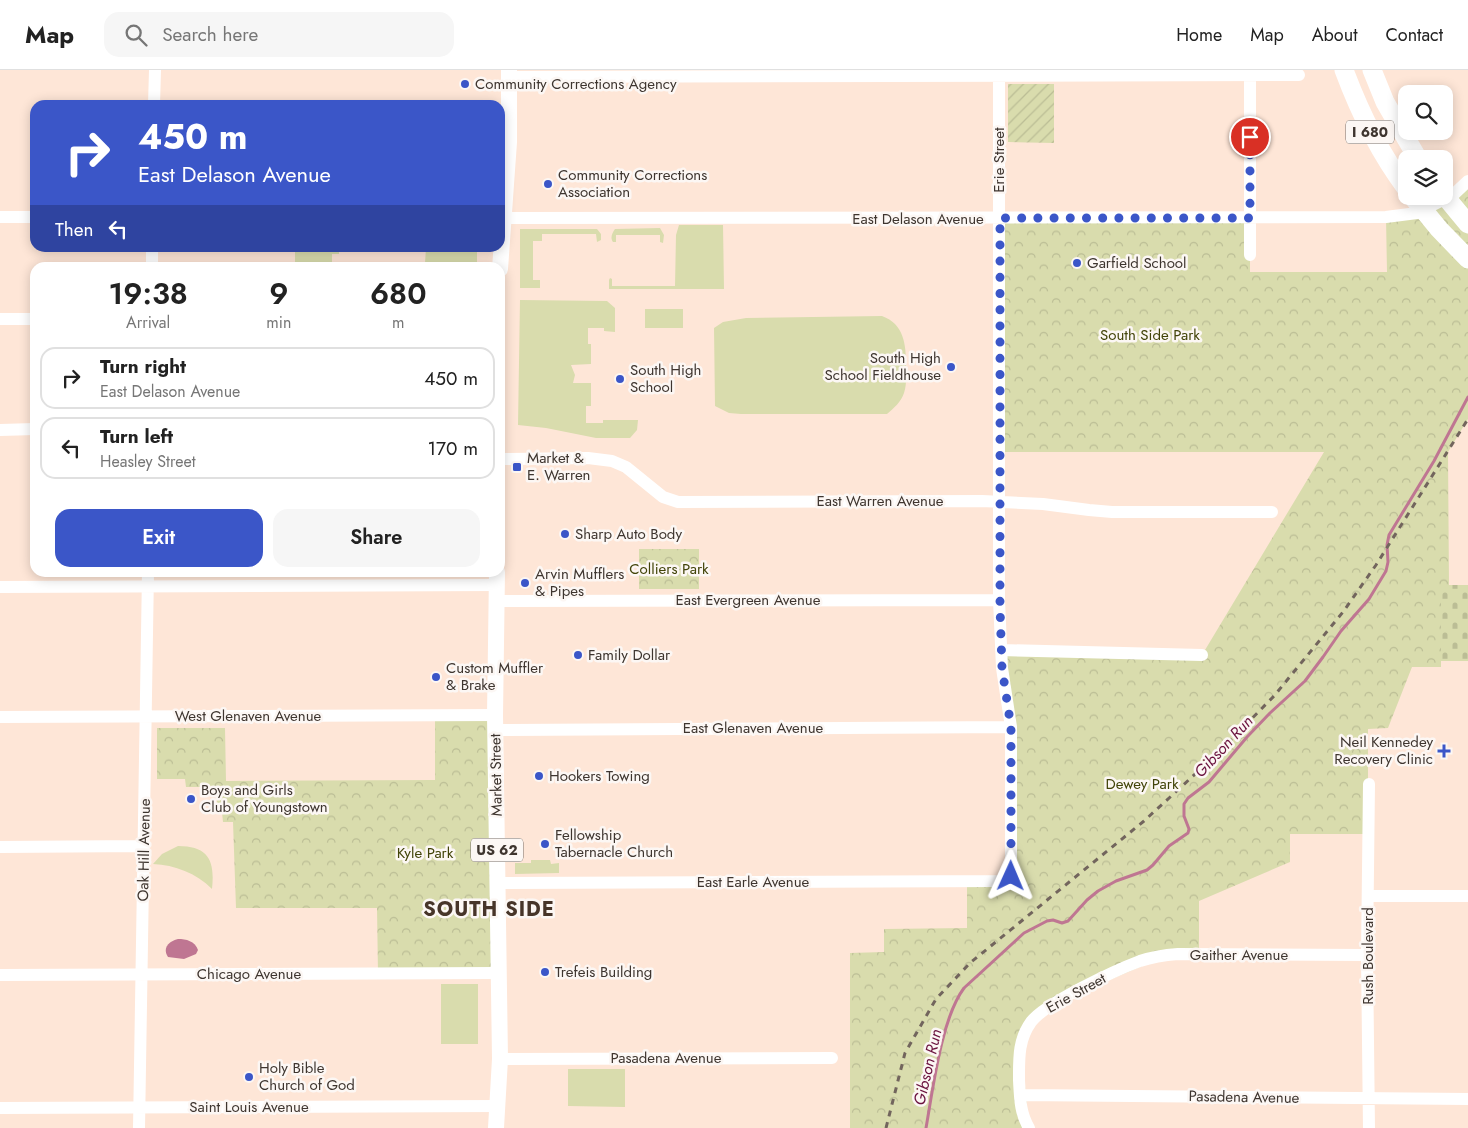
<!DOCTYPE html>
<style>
:root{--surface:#fff;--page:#f6f6f6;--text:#222;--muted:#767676;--line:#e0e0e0;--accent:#3b56c8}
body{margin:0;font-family:Jost,sans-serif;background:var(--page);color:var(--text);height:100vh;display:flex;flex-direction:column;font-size:19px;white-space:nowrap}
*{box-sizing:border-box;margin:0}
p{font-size:16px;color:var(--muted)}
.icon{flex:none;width:28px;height:28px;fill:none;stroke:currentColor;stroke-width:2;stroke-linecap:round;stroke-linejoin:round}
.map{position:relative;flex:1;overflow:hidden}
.drawer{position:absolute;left:30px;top:192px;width:475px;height:315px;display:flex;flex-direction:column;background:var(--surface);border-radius:15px;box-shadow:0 2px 12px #0003}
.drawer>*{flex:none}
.hud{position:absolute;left:30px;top:30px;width:475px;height:152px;border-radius:15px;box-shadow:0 2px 12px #0003;background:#3b56c8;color:#fff;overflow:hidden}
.controls{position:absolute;left:1398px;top:15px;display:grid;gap:10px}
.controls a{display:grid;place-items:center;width:55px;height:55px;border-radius:10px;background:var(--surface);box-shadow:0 2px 12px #0003;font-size:25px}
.pin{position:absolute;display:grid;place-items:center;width:42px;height:42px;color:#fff;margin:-21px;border:2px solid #fff;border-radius:50%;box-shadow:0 1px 5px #0007}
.me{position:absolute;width:55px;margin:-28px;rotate:1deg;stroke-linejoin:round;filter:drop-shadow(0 0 4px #0008)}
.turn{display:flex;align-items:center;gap:18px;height:105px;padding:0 25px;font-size:22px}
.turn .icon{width:65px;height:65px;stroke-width:2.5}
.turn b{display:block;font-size:35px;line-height:42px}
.then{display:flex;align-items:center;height:48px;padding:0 25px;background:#0003;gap:10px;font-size:19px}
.eta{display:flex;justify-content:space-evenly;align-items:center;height:85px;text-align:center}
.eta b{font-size:30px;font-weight:600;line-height:35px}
.primary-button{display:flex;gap:10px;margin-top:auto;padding:10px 25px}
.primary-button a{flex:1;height:58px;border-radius:15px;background:var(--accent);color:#fff;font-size:20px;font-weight:600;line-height:58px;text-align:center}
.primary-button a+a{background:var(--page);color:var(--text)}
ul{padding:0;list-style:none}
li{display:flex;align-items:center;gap:15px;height:62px;margin:0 10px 8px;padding:0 15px;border:2px solid var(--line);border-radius:15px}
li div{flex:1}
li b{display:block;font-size:19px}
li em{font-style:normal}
header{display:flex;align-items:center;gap:30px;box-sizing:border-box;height:70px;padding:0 25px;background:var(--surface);border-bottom:1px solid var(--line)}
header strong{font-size:24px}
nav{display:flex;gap:28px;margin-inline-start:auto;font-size:18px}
.search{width:350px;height:45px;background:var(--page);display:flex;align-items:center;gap:12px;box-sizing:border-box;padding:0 18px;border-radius:15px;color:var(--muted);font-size:19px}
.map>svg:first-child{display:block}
.grass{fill:#d9dcad}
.cemetery{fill:url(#cemetery-stones)}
.park{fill:url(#park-crowns)}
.garden{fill:url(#garden-furrows)}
.water{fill:#bf7692}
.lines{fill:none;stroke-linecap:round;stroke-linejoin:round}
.stream{stroke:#bf7692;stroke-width:3}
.minor{stroke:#fff;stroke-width:12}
.major{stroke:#fff;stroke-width:16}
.highway{stroke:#fff;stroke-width:19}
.rail{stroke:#72655d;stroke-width:3;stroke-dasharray:6 6;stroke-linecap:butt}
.route{stroke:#3b56c8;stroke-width:9;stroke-dasharray:0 16.2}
.poi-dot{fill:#3b56c8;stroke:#fcf7f4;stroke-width:2}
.labels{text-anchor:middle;stroke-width:5;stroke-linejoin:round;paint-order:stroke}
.shield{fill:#fcf7f4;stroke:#776f6a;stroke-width:1}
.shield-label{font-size:14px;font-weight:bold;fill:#3e352f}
.poi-label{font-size:15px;fill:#3e352f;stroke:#fcf7f4;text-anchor:start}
.street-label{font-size:15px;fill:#3e352f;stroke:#fcf7f4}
.park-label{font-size:15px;fill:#424409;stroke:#fcf7f4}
.water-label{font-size:16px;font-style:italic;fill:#6b133f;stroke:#fcf7f4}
.district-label{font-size:20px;font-weight:bold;letter-spacing:1px;fill:#473529;stroke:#fcf7f4}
</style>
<header>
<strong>Map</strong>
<div class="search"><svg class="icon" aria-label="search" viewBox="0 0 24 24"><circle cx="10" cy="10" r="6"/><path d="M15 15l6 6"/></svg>Search here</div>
<nav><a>Home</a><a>Map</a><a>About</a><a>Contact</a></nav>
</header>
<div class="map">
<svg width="1468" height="1058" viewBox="0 0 1468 1058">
<defs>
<pattern id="cemetery-stones" width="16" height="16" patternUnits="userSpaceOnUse" patternTransform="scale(1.25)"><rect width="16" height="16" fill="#d9dcad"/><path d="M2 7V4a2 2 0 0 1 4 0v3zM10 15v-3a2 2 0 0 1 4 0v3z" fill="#bbbd95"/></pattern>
<pattern id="park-crowns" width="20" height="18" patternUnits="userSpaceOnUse" patternTransform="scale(1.25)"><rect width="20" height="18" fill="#d9dcad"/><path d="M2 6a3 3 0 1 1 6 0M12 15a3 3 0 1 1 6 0" fill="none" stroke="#bbbd95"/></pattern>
<pattern id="garden-furrows" width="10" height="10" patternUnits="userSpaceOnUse" patternTransform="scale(1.25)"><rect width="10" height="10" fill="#d9dcad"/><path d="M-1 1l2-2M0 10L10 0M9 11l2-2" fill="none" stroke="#bbbd95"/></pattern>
</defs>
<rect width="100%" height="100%" fill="#fee6d7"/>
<path class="grass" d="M679 155H723L724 219H609V210L610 208 612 209V216H675L676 165Z
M660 158 664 165 663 173 660 172V165H616V172H613C610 168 612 163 615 159Z
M520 159H597L601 164V170L597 172 596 164H542V171H533V210H540V218H520Z
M295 178H339V184H332V197H295Z
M426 178H477V197H378V192L425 193Z
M520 230 607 231 615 238V262L604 261V258H588V274H591V294L571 295 575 305 573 313H591V336H586V353H603V350H638L637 360 630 368H596L546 358 518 355Z
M645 239H683V258H645Z
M882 246C904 254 906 274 906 295 906 304 907 314 904 323 901 332 894 338 887 344H741L729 343 715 336 714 258 723 252 746 248Z
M411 503 477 502V505L411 506Z
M178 776C209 776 215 791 212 819 196 803 175 795 153 794L162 784Z
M531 790H550L551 794 559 793V803L515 804V793H531Z
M441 914H478V974H441Z
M568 999H625V1037L568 1036Z"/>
<path class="cemetery" d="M1441 515H1468V591H1441Z"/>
<path class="park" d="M1468 111V349L1448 382 1449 515 1441 516V597H1412L1388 658 1368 659V764H1290V792L1199 831V884L1168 885 1051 935 1021 974 1029 1058H850V883L884 882V859L967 858V811H1002L1012 799 1001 580 1202 585 1324 382H1000V148H1250V202H1387L1386 147 1406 145Z
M639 479H699V519H639Z
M435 645H495L499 903 378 904 377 838H236L233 752H223L222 742H217V717H186L185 709H157V658H225L226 711 435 710Z"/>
<path class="garden" d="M1008 14H1054V73L1008 72Z"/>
<path class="water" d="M178 869C186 869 195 871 198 880L196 884 184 889 168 887C162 878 169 871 178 869Z"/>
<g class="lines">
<path class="stream" d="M926 1058C933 1019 941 949 964 918L1024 863 1047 851 1053 850 1062 853 1068 851 1087 830 1098 821 1116 811 1147 800 1153 795 1169 776 1188 763 1189 759 1184 746V734L1188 728 1209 712 1247 667 1270 643 1305 611 1323 587 1341 561 1369 529 1386 501 1388 492 1387 475 1389 465 1434 391 1468 327"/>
<path class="minor" d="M1250 0V185
M509 7 1299 5
M154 35 155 0
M0 147H35
M500 148 1386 147 1417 143 1453 125 1468 111
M152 198V178
M0 249H35
M0 360 35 359
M500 389 588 388 612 391 626 397 663 427 678 432 982 431 1043 434 1089 440 1112 442H1272
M0 517 497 515
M497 531 999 530
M1001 580 1202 585
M0 647 495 645
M496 660 1011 657
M1369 714 1367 885 1369 1058
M0 777 144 776
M498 813 1002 811 1011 806V657L1002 598 999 530V0
M1368 826H1468
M0 905 499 903
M500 989 832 988
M1020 1025 1468 1029
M0 1038 498 1036
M139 1058 148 502
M1029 1058C1020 1043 1020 1028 1019 1010 1019 989 1018 970 1031 952 1045 933 1116 900 1140 891 1152 887 1165 885 1178 884L1367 885"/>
<path class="major" d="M500 199 509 72V0
M496 1058 500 989 495 645 497 502"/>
<path class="highway" d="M1344 0C1360 43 1379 82 1406 118
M1372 0 1385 32 1418 89
M1444 125 1468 154
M1412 126 1439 159 1468 189"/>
<path class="rail" d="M886 1058 905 983 936 929 970 893 1144 751 1217 684 1274 626 1343 542 1376 495 1468 349"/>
</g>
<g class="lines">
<path class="route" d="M1011 806V657L1002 598 1000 537V148H1250V67"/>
</g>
<g class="poi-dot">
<circle cx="465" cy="14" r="5"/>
<circle cx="548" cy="114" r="5"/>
<circle cx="1077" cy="193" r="5"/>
<circle cx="951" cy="297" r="5"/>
<circle cx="620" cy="309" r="5"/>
<rect x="512" y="392" width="10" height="10" rx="2.5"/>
<circle cx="565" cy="464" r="5"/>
<circle cx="525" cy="513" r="5"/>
<circle cx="578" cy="585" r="5"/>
<circle cx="436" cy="607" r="5"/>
<path d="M1441.5 673.5h5v5h5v5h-5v5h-5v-5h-5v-5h5z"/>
<circle cx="539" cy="706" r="5"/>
<circle cx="191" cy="729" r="5"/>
<circle cx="545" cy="774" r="5"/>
<circle cx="545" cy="902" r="5"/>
<circle cx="249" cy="1007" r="5"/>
</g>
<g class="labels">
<g class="shield">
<rect x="1346" y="50.5" width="48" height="23" rx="4"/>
<rect x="471" y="768.5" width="52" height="23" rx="4"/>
</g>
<g class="shield-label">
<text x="1370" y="67">I 680</text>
<text x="497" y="785">US 62</text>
</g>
<g class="poi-label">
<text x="475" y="19">Community Corrections Agency</text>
<text x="558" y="110">Community Corrections<tspan x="558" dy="17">Association</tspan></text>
<text x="1087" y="198">Garfield School</text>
<text x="941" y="293" text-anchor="end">South High<tspan x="941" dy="17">School Fieldhouse</tspan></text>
<text x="630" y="305">South High<tspan x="630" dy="17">School</tspan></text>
<text x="527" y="393">Market &amp;<tspan x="527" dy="17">E. Warren</tspan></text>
<text x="575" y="469">Sharp Auto Body</text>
<text x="535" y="509">Arvin Mufflers<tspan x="535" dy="17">&amp; Pipes</tspan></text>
<text x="588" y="590">Family Dollar</text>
<text x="446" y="603">Custom Muffler<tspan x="446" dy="17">&amp; Brake</tspan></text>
<text x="1433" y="677" text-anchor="end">Neil Kennedey<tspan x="1433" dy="17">Recovery Clinic</tspan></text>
<text x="549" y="711">Hookers Towing</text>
<text x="201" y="725">Boys and Girls<tspan x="201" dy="17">Club of Youngstown</tspan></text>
<text x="555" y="770">Fellowship<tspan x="555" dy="17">Tabernacle Church</tspan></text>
<text x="555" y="907">Trefeis Building</text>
<text x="259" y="1003">Holy Bible<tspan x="259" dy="17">Church of God</tspan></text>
</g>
<g class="street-label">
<text transform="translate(999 90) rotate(-90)" y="5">Erie Street</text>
<text x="918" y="154">East Delason Avenue</text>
<text x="880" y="436">East Warren Avenue</text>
<text x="748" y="535">East Evergreen Avenue</text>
<text x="248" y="651">West Glenaven Avenue</text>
<text x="753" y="663">East Glenaven Avenue</text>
<text transform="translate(496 705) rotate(-91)" y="5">Market Street</text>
<text transform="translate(144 780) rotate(-89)" y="5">Oak Hill Avenue</text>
<text x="753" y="817">East Earle Avenue</text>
<text x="1239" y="890">Gaither Avenue</text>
<text transform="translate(1368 886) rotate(-90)" y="5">Rush Boulevard</text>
<text x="249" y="909">Chicago Avenue</text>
<text transform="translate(1076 923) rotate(-29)" y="5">Erie Street</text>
<text x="666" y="993">Pasadena Avenue</text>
<text transform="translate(1244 1027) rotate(1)" y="5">Pasadena Avenue</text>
<text x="249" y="1042">Saint Louis Avenue</text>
</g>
<g class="park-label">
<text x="1150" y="270">South Side Park</text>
<text x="669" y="504">Colliers Park</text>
<text x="1142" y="719">Dewey Park</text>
<text x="425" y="788">Kyle Park</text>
</g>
<g class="water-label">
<text transform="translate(1223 676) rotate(-47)" y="6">Gibson Run</text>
<text transform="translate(927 997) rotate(-77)" y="6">Gibson Run</text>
</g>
<g class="district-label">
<text x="489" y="846">SOUTH SIDE</text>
</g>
</g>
</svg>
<div class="controls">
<a><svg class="icon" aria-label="search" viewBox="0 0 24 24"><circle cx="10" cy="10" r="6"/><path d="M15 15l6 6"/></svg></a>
<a><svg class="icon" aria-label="layers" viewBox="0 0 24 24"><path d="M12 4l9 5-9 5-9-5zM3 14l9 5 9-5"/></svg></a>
</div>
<div class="pin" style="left:1250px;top:67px;background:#d93025"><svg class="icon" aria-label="arrive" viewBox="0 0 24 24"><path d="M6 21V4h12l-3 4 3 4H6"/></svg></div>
<svg class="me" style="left:1011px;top:806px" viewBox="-20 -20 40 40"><path d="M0-17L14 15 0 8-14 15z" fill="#3b56c8" stroke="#fff" stroke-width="4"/></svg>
<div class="hud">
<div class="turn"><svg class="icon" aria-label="right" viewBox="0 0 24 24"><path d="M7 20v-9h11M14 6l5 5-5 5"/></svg><div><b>450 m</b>East Delason Avenue</div></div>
<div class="then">Then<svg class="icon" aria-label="left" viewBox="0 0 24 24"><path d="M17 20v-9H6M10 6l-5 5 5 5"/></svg></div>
</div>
<section class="drawer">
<div class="eta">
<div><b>19:38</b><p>Arrival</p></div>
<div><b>9</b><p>min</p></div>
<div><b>680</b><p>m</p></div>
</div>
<ul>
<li><svg class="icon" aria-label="right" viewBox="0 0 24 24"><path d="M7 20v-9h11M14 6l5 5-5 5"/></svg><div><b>Turn right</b><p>East Delason Avenue</p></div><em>450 m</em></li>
<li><svg class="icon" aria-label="left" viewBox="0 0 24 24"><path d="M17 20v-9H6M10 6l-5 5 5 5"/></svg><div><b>Turn left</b><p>Heasley Street</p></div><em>170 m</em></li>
</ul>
<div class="primary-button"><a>Exit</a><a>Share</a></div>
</section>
</div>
